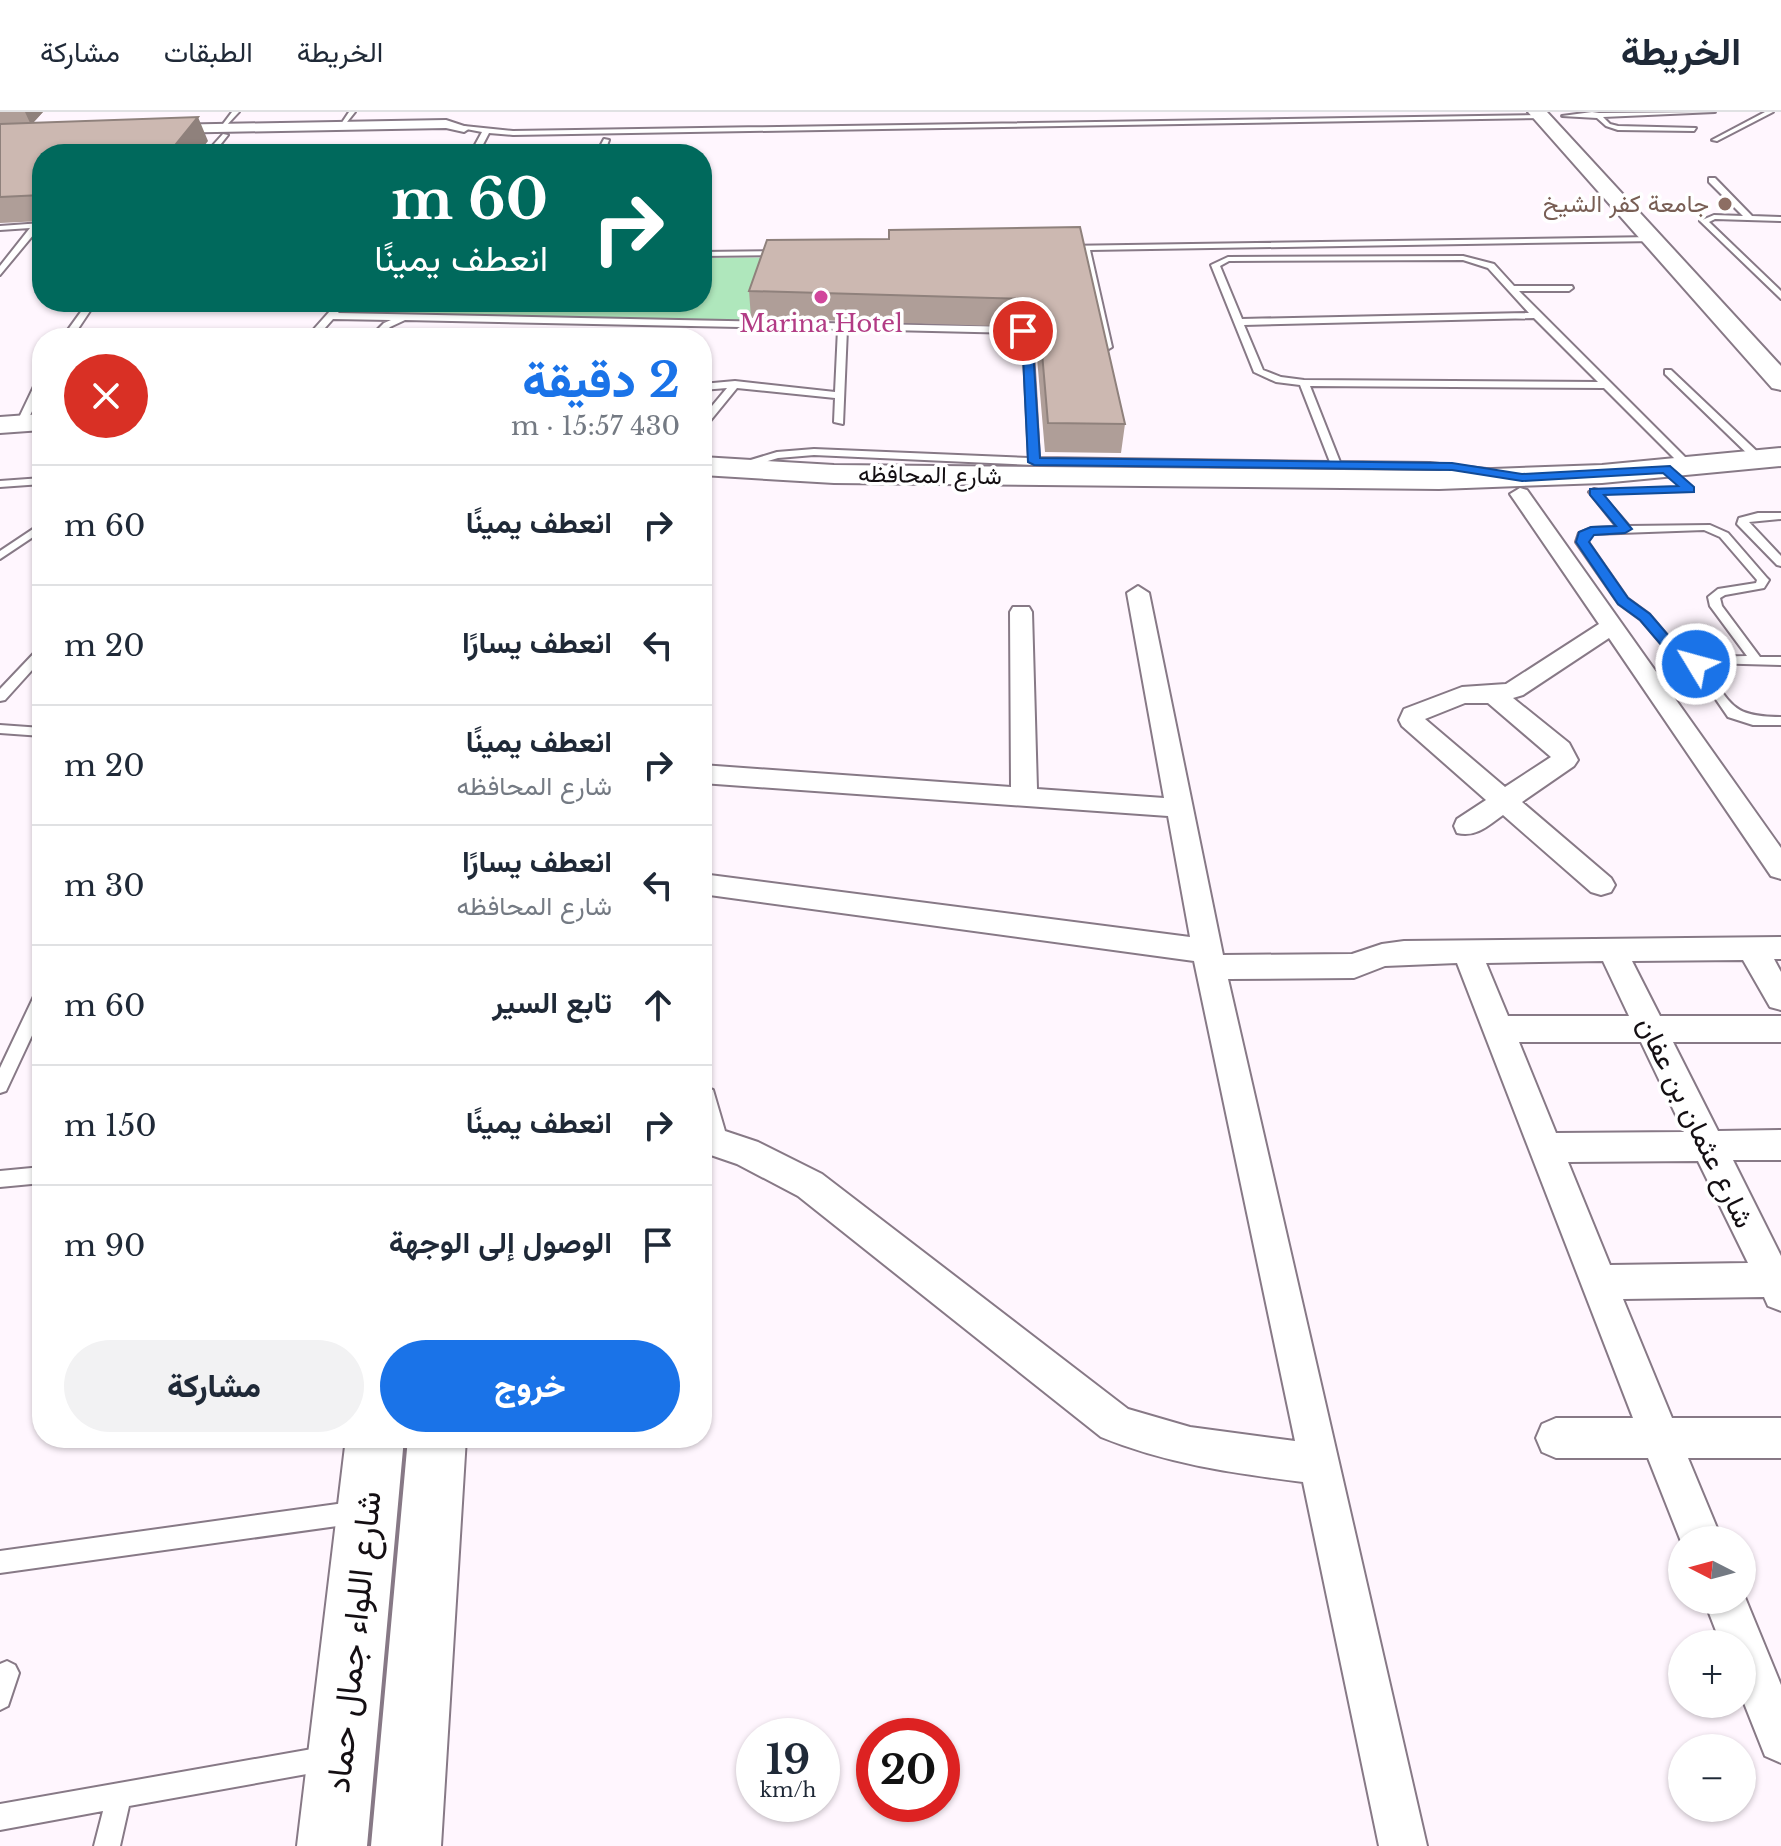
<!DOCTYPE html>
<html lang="ar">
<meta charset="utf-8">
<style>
:root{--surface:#fff;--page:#f2f2f3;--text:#1f2937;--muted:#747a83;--line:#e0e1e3;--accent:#1a73e8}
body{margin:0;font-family:"Libre Baskerville",Vazirmatn,serif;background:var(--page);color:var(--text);direction:rtl;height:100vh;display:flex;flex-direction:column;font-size:30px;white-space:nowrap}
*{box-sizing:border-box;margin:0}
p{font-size:26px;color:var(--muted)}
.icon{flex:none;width:44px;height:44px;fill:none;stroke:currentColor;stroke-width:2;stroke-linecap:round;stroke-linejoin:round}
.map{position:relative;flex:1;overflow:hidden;direction:ltr}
.panel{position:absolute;left:32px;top:216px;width:680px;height:1120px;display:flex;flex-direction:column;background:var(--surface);border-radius:32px;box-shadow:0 2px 6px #0004;direction:rtl}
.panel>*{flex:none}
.hud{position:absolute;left:32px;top:32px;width:680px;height:168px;border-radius:32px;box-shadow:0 2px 6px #0004;direction:rtl;background:#00695c;color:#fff;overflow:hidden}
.needle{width:52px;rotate:276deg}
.fabs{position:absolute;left:1668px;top:1414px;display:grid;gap:16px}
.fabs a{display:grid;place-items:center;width:88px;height:88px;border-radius:50%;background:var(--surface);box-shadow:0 2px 6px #0004;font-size:40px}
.speed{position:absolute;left:736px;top:1606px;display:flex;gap:16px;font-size:40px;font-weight:700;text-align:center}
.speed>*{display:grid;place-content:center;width:104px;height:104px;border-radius:50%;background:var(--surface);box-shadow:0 2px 6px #0004;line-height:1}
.speed small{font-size:20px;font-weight:400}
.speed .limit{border:12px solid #d22;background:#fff;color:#111}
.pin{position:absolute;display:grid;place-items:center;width:68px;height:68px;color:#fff;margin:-34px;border:4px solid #fff;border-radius:50%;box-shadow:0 2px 8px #0007}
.me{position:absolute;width:88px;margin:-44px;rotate:307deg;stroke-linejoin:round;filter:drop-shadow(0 0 6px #0008)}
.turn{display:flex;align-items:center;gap:28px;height:168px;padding:0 32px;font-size:36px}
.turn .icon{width:104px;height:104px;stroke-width:2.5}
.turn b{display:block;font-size:56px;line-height:68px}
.round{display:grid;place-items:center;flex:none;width:84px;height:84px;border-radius:42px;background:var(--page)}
.overview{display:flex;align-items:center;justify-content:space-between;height:136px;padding:0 32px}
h1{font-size:48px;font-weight:800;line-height:60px;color:var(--accent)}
.primary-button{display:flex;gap:16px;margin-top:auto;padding:16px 32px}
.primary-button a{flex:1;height:92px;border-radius:48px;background:var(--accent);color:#fff;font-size:32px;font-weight:800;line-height:92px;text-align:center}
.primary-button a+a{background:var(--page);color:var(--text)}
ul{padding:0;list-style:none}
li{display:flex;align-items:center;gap:24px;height:120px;padding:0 32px;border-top:2px solid var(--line)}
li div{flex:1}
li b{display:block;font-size:30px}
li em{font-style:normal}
header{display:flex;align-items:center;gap:48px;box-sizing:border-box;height:112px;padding:0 40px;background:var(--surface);border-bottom:2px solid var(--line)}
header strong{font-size:38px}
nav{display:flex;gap:44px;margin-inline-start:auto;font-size:28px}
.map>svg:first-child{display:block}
.green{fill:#afe7bc}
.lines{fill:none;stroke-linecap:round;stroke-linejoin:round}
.lane-casing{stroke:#877986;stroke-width:4}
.street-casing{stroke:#877986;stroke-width:4}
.secondary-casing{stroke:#877986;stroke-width:4}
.primary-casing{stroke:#877986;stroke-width:4}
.lane{fill:#fff;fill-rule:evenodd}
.street{fill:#fff;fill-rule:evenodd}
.secondary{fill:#fff;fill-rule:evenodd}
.primary{fill:#fff;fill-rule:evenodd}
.wall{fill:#af9e98}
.shaded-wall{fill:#8f817c}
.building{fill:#ccb8b1;stroke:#8f817c;stroke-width:2}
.route{fill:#1a73e8;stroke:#114b97;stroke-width:2}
.education-dot{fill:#8d6e63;stroke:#fff;stroke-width:3}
.hotel-dot{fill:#d1479c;stroke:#fff;stroke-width:3}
.labels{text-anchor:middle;stroke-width:7;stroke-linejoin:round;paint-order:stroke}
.far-education-label{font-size:24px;fill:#785e54;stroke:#fff;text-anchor:end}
.far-hotel-label{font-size:24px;fill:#b23c85;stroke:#fff}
.far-street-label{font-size:24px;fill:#140f13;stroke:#fff}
.street-label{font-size:28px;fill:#140f13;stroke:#fff}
.near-street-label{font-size:34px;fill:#140f13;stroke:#fff}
</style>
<header>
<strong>الخريطة</strong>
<nav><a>الخريطة</a><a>الطبقات</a><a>مشاركة</a></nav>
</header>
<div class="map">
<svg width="1781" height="1734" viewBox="0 0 1781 1734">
<rect width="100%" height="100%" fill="#fff6fe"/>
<path class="green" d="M773 145 749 211 347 202 358 190H702V146Z"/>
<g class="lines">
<g class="lane-casing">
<path id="lane" d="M232 0H239L224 16H220Z
M349 0H355L343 15H339Z
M1592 0 1599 1 1715 0 1603 5 1610 12 1618 14 1696 16 1694 19 1618 18 1606 14 1597 6 1562 4Z
M1765 0H1773L1717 29 1712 28Z
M1542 3 1544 6 513 23 489 21 478 42H470L482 20 461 16 464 14 513 19Z
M223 22 228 23 213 42H205Z
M604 27 609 28 604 42H596Z
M1709 66H1715L1752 104 1781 105V109L1715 107 1709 110 1781 179V187L1700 109 1714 103 1743 104 1709 70Z
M42 111V115L39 116 0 163V154L30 116 0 118V114Z
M1653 125 1656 129 1090 138 1112 235 1107 238 1102 235 1082 138H1063L1059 136 1063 134Z
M784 139 787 143 702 144V140Z
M1463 144 1494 152 1514 174H1572L1573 176 1569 179H1519L1693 353V357H1685L1604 276 1310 274 1340 350 1430 351 1496 358 1501 361 1496 364 1430 357 1034 353 814 343 778 346 738 358 733 355 734 353 777 340 814 337 1029 346 1023 223 1017 221 847 217 843 312 834 310 835 286 737 276 706 314 702 315V306L727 276 702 278V272L735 269 835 280 838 217 405 208 390 215 379 226H369L384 211 391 208 333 207 316 226H306L338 190H347L338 201 1019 215 1032 222 1039 346 1330 350 1300 273 1276 270 1254 260 1211 153 1228 145ZM1463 148 1488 156 1529 201 1242 207 1220 154 1229 149ZM1534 206 1598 270 1304 268 1281 265 1263 258 1244 213Z
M88 190H96L72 226H62Z
M1665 258H1671L1764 346V350H1756L1665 262Z
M42 265V278L26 312 17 314 16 312 37 268Z
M42 366V372L0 375V369Z
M1594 377 1598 378 1629 414 1710 413 1728 421 1767 466 1769 468 1764 476 1725 483 1720 486 1722 494 1760 545H1781V553L1707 551 1703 553C1732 591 1729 605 1781 605V613H1753L1728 605 1691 551 1664 535 1641 508 1619 492 1576 430 1579 421 1591 416 1617 415 1589 380ZM1704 418 1720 425 1757 468 1756 471 1718 477 1708 485 1710 494 1747 544 1699 545 1672 529 1649 502 1627 486 1588 430V425L1593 422Z
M1781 401V407L1749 410 1781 444V454L1777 453 1737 412 1739 406 1758 401Z
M42 411V419L0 447V439Z
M42 536V547L5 588 0 589V577L38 537Z
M0 613 42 616V624L0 621Z
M42 879V902L6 979 0 981V956L36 880Z
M42 1055V1071L0 1075V1059Z
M359 1389 367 1392 370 1400 367 1408 359 1411 0 1461V1439Z
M7 1549 15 1553 19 1561 8 1594 0 1598V1552Z
M329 1634 338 1637 341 1646 338 1655 329 1658 129 1694 120 1734H94L103 1699 0 1718V1692Z"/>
</g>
<g class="street-casing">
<path id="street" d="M446 8 470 16 464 20 446 16 162 21 156 17 162 13Z
M1520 376 1527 378 1781 736V767L1771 764 1609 526 1523 583 1513 586 1569 631 1578 648 1574 654 1522 690 1611 766 1615 773 1611 780 1601 783 1591 780 1503 703C1489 713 1476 726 1457 721L1454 714 1457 707 1486 688 1402 614 1399 608 1404 597 1462 575 1506 572 1599 512 1510 382ZM1465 591H1488L1551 645 1505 675 1425 607Z
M1138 474 1149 481 1223 843 1352 842 1382 832 1404 829 1781 825V847H1774L1781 860V898L1770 895 1743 848 1632 849 1660 904H1781V930H1673L1718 1019 1781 1018V1048H1733L1781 1144V1199L1768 1194 1764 1185 1623 1187 1672 1306H1781V1346H1688L1722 1428H1682V1432L1648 1346H1556L1542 1340 1536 1326 1542 1312 1556 1306H1633L1457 851 1385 854 1354 866 1228 867 1427 1734H1379L1303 1370C1233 1361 1167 1352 1101 1325L798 1084 737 1052 702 1040V974L713 978 725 1019 758 1030 822 1062 1128 1297 1190 1315 1295 1329 1194 849 702 782V762L1190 825 1168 704 702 671V653L1011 675 1010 500 1013 495H1029L1032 500 1037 677 1164 686 1127 481ZM1603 849 1629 904H1508L1486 851ZM1519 930H1641L1684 1020 1556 1021ZM1698 1049 1748 1151 1610 1153 1568 1050Z
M1742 1478 1781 1573V1651L1765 1644 1742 1586V1532H1721L1704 1488H1742Z"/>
</g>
<g class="secondary-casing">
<path id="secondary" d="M346 1326H404L367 1734H297Z
M408 1326H466L441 1734H371Z"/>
</g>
<g class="primary-casing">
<path id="primary" d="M1528 0H1547L1781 254V278L1772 276Z
M42 302V318L0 321V305Z
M1781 336V354L1602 371 1439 377 834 371 702 363V345L834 353 1439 359 1602 353Z"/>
</g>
<use href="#lane" class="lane"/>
<use href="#street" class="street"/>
<use href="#secondary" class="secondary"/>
<use href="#primary" class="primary"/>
</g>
<path class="wall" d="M0 0H43L33 11 208 29 42 42V109L0 111Z
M1080 115 1125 312 1121 341 1045 340 1035 222 1029 215 751 206 749 179 889 127Z"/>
<path class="shaded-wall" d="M25 0H43L31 13Z
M198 5 208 29 198 42H168Z"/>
<path class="building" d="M198 5 168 42H42V83L0 85V12Z
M1080 115 1125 312 1048 311 1038 194 1031 187 749 179 767 128 889 127V118Z"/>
<path class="route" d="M1023 216 1032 222 1040 346 1452 351 1522 362 1670 354 1694 375V380L1604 383 1632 417 1625 421 1594 423 1589 430 1628 486 1650 502 1673 529 1702 546 1703 552 1696 557 1691 555 1689 551 1663 535 1640 508 1618 492 1576 430 1579 420 1591 415 1616 414 1590 383V377L1678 374 1663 361 1522 369 1452 358 1034 353 1028 350 1022 223 1018 219Z"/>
<circle class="education-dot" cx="1725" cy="92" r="8"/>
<circle class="hotel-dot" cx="821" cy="185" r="8"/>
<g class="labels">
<g class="far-education-label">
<text x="1709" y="100">جامعة كفر الشيخ</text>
</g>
<g class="far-hotel-label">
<text x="821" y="220">Marina Hotel</text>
</g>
<g class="far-street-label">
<text transform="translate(930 363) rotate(1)" y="8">شارع المحافظه</text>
</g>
<g class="street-label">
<text transform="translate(1696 1010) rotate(64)" y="10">شارع عثمان بن عفان</text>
</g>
<g class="near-street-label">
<text transform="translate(353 1530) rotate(-84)" y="12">شارع اللواء جمال حماد</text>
</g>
</g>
</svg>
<div class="fabs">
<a><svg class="needle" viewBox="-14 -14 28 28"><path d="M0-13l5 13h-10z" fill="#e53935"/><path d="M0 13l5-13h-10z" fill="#747a83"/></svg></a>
<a>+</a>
<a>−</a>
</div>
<div class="speed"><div>19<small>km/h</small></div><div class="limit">20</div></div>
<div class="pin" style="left:1023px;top:219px;background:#d93025"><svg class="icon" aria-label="arrive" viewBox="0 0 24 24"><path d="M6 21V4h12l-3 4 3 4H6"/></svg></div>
<svg class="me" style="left:1696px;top:552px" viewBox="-20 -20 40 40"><circle r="17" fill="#1a73e8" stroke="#fff" stroke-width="3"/><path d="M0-11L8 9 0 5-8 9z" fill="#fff"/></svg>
<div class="hud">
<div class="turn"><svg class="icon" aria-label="right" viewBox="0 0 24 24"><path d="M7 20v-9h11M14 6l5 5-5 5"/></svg><div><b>60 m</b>انعطف يمينًا</div></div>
</div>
<section class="panel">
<div class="overview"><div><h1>2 دقيقة</h1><p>430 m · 15:57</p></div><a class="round" style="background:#d93025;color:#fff"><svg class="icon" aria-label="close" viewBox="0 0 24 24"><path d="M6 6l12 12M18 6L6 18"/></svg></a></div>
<ul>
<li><svg class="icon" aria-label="right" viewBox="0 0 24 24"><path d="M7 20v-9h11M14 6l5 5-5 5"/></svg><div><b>انعطف يمينًا</b></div><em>60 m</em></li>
<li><svg class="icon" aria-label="left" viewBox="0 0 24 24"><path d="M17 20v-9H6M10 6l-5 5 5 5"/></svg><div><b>انعطف يسارًا</b></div><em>20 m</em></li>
<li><svg class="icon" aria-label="right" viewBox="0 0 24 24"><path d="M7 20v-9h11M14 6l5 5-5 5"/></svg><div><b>انعطف يمينًا</b><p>شارع المحافظه</p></div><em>20 m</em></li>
<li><svg class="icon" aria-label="left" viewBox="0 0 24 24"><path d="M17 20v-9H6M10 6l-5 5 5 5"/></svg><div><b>انعطف يسارًا</b><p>شارع المحافظه</p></div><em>30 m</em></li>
<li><svg class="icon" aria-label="ahead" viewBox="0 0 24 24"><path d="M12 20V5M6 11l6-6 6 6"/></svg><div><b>تابع السير</b></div><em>60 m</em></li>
<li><svg class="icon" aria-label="right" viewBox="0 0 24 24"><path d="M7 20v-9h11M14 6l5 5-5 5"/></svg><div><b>انعطف يمينًا</b></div><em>150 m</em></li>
<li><svg class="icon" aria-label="arrive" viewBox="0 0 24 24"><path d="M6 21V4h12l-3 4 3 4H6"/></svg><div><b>الوصول إلى الوجهة</b></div><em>90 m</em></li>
</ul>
<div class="primary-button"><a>خروج</a><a>مشاركة</a></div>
</section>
</div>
